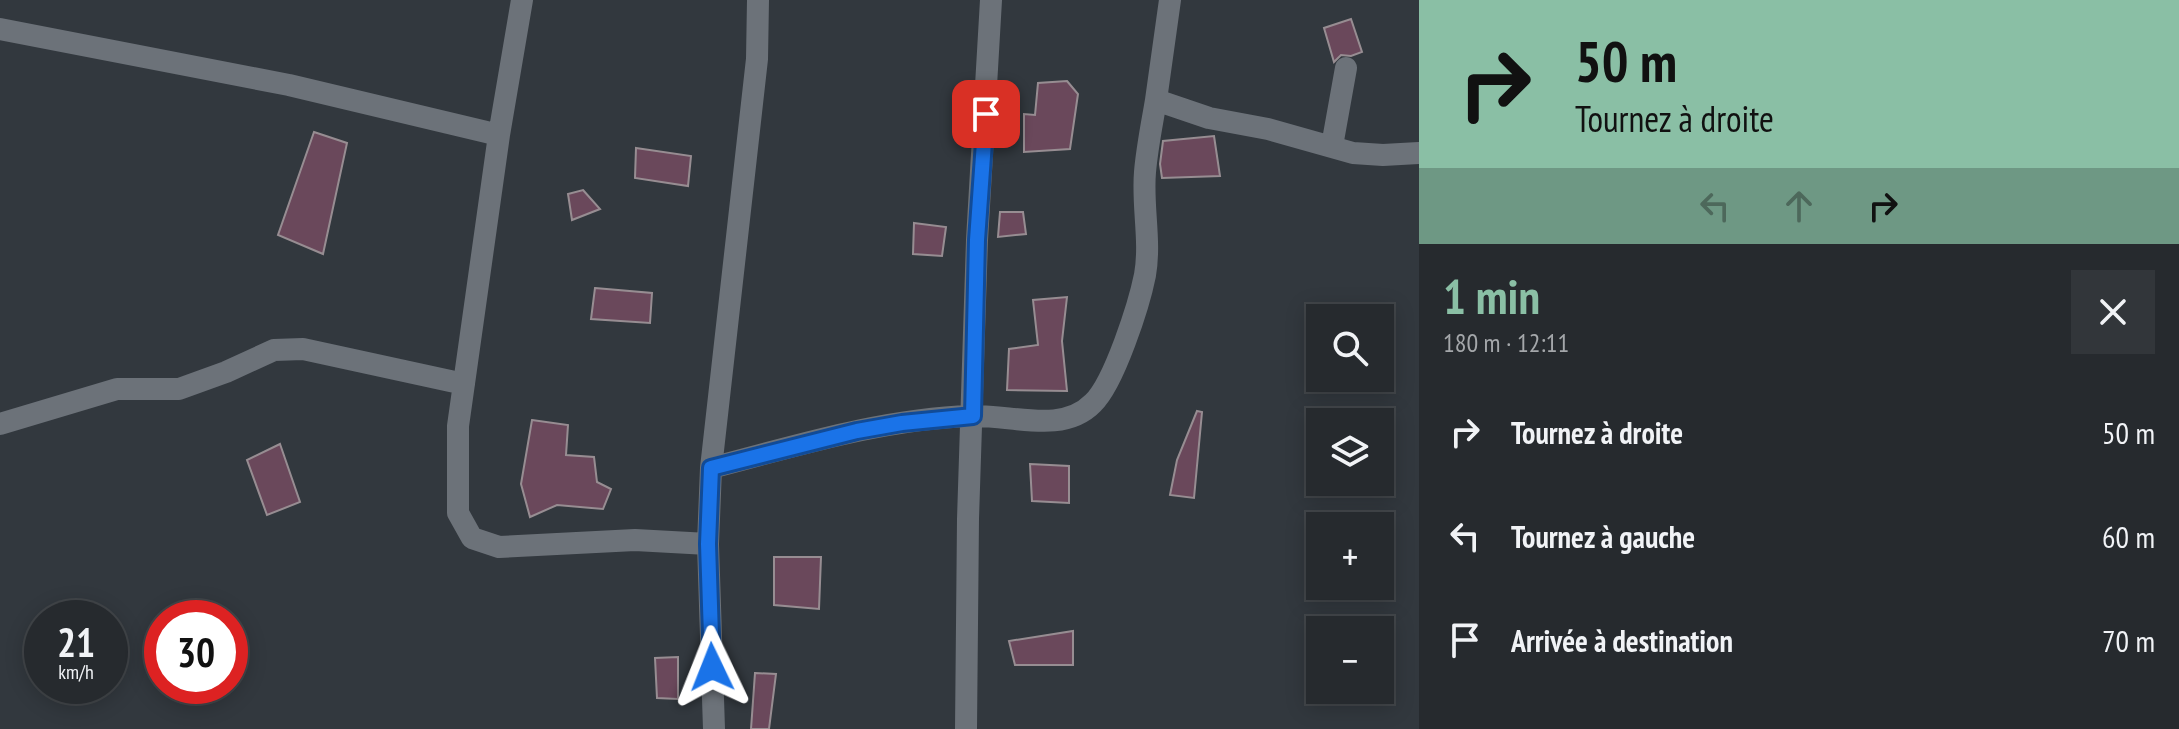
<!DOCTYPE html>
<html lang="fr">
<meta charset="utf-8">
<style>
:root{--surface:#262a2e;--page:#32363a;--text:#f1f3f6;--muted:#a4a7aa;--line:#42464a;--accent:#8abfa5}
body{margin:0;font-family:"PT Sans Narrow",sans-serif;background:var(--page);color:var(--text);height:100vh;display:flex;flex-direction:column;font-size:30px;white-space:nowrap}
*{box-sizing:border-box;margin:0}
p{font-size:26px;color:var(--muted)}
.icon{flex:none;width:44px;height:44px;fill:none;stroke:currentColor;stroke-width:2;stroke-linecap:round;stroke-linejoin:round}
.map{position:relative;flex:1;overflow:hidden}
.sheet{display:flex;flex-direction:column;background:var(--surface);width:760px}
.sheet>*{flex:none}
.hud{background:#8abfa5;color:#111;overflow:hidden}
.fabs{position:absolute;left:1306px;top:304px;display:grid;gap:16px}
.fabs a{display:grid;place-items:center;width:88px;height:88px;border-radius:0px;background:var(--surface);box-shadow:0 4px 20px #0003,0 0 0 2px var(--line);font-size:40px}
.speed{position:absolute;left:24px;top:600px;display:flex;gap:16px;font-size:40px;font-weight:700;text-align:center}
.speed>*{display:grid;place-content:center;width:104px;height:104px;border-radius:50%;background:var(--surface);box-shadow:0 4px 20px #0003,0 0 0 2px var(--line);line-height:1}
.speed small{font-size:20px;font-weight:400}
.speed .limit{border:12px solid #d22;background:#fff;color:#111}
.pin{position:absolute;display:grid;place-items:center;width:68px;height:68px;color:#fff;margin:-34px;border-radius:16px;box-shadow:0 4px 12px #0006}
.me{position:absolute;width:88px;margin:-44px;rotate:358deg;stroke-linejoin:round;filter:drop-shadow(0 0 6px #0008)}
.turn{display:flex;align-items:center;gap:28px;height:168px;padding:0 24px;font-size:36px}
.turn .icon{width:104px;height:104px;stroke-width:2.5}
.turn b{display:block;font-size:56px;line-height:68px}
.lanes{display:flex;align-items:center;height:76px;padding:0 24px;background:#0003;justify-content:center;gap:40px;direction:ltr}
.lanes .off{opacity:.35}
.round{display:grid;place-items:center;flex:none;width:84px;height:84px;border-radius:0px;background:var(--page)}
.head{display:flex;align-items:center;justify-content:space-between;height:136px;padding:0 24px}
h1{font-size:48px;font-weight:600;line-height:60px;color:var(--accent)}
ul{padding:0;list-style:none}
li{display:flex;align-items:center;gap:24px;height:104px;padding:0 24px}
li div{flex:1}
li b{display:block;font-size:30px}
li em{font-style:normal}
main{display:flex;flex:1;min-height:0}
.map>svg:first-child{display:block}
.building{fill:#6a485b;stroke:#978d92;stroke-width:2}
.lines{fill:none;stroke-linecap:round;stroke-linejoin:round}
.minor{stroke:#6c7279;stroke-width:22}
.route-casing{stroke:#114b97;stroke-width:20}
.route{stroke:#1a73e8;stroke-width:14}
</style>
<main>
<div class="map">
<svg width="1419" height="729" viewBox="0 0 1419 729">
<rect width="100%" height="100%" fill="#32383e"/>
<path class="building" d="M1351 19 1362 52 1351 56 1341 55 1334 62 1324 28Z
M1067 81 1078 94 1070 149 1024 152V114L1035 115 1038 83Z
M314 132 347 143 323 254 278 235Z
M1214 136 1220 176 1162 178 1160 164 1163 141Z
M636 148 691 156 688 186 635 178Z
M583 190 600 209 572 220 568 194Z
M1000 212H1023L1026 234 998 237Z
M914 223 946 227 942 256 913 254Z
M595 288 652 293 650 323 591 319Z
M1067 297 1062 341 1067 391 1007 390 1009 349 1038 345 1033 300Z
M1197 411 1202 412 1194 498 1170 495 1177 460Z
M532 420 568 425 566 455 594 457 597 482 611 489 603 509 557 505 530 517 521 484Z
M280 444 300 502 267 515 247 460Z
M1030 464 1069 466V503L1032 501Z
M774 557H821L819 609 774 605Z
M1073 631V665H1015L1009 641Z
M678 657V699L657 698 655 658Z
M755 673 776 674 769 729H751Z"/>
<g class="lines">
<path class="minor" d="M522 0 499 135 458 426V513L472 538 499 547 635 540 708 544
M1170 0 1156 100 1209 118 1268 129 1353 153 1383 155 1419 153
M0 29 289 85 499 135
M1332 146 1346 68
M0 424 117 389H179L226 372 274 350 303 349 464 384
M711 468C796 446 882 419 971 416 1010 414 1062 435 1093 403 1114 383 1139 305 1145 275 1151 241 1142 206 1145 172 1147 148 1152 124 1156 100
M714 729 708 544 711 468 757 59 758 0
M966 729 968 519 977 240 991 0"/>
</g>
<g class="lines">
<g class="route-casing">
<path id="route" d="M712 667 708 544 711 468 857 431 902 423 973 416 977 240 986 114"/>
</g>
<use href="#route" class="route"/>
</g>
</svg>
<div class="fabs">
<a><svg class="icon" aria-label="search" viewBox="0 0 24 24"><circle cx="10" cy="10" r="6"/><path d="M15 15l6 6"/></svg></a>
<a><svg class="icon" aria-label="layers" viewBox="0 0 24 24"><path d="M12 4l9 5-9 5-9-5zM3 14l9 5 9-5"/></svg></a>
<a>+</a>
<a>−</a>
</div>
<div class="speed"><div>21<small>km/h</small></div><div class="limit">30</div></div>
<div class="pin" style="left:986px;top:114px;background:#d93025"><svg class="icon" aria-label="arrive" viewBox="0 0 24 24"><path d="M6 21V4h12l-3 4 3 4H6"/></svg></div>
<svg class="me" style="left:712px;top:667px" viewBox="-20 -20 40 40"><path d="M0-17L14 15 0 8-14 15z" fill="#1a73e8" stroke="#fff" stroke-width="4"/></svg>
</div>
<section class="sheet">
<div class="hud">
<div class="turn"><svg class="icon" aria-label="right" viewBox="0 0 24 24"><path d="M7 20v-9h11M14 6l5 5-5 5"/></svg><div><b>50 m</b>Tournez à droite</div></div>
<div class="lanes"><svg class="icon off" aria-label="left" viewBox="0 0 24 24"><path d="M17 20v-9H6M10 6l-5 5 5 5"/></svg><svg class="icon off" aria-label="ahead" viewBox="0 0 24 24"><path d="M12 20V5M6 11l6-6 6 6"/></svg><svg class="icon" aria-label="right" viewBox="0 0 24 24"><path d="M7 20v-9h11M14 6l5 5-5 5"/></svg></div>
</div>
<div class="head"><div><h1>1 min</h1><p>180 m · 12:11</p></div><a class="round"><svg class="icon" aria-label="close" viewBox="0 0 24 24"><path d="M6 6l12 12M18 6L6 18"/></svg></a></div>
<ul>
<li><svg class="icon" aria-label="right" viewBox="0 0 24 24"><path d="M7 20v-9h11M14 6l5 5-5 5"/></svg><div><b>Tournez à droite</b></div><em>50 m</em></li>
<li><svg class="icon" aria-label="left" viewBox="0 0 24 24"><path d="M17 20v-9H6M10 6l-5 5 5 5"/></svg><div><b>Tournez à gauche</b></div><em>60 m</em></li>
<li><svg class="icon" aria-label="arrive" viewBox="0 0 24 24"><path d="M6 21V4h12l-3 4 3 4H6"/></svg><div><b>Arrivée à destination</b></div><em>70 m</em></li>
</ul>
</section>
</main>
